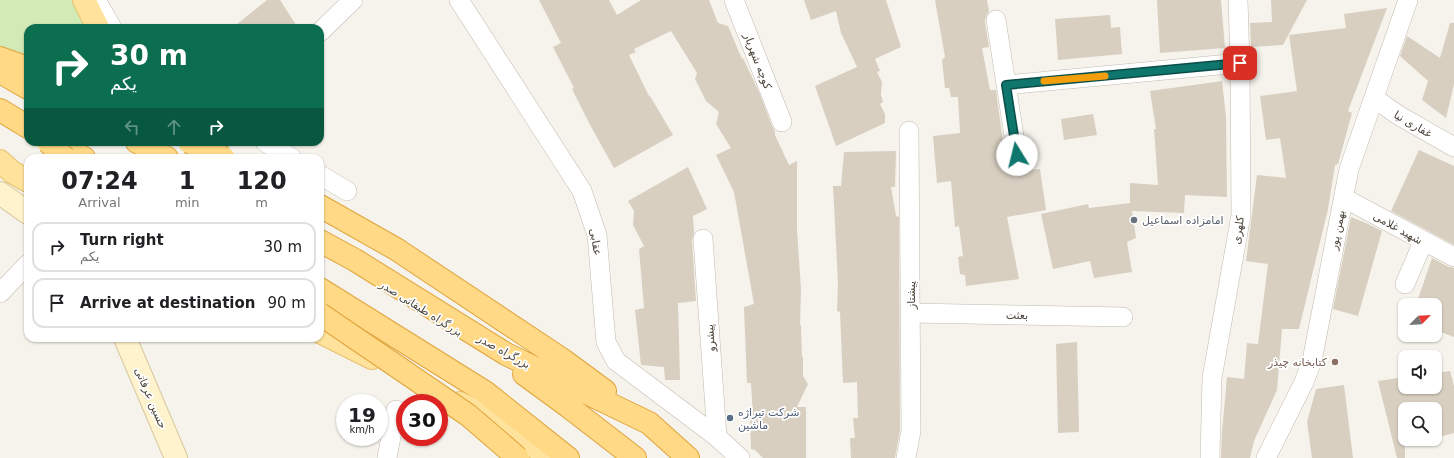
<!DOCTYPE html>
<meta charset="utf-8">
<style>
:root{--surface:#fff;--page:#f2f2f2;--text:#202124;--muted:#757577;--line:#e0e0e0}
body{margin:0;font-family:"DejaVu Sans","Noto Naskh Arabic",sans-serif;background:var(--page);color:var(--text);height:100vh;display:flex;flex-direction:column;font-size:15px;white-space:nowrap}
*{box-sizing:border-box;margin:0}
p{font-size:13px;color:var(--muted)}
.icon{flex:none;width:22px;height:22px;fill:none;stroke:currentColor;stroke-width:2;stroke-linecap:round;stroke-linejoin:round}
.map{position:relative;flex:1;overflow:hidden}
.panel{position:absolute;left:24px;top:154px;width:300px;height:188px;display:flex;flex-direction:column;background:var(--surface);border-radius:12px;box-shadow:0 1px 3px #0004}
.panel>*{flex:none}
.guide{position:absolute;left:24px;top:24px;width:300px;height:122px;border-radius:12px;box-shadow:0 1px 3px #0004;background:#0b6e4f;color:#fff;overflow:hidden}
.needle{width:26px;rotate:66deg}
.buttons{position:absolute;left:1398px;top:298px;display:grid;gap:8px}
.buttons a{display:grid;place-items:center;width:44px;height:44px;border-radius:8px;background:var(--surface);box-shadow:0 1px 3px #0004;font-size:20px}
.speed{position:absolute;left:336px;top:394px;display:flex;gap:8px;font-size:20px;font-weight:700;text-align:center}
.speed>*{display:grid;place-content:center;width:52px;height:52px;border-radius:50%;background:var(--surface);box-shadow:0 1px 3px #0004;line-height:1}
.speed small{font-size:10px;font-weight:400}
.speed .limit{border:6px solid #d22;background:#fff;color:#111}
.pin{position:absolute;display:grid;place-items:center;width:34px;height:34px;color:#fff;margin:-17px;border-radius:8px;box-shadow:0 2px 6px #0006}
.me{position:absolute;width:44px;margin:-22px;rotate:351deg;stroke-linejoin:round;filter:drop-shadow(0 0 3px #0008)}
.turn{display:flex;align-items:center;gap:14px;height:84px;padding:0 20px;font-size:18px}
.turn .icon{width:52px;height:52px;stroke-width:2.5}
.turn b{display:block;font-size:28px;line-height:34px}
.lanes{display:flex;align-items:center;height:38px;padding:0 20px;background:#0003;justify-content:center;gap:20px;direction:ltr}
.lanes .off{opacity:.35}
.eta{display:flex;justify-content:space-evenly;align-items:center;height:68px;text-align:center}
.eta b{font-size:24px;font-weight:600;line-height:28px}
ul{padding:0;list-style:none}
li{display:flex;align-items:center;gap:12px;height:50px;margin:0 8px 6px;padding:0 12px;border:2px solid var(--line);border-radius:12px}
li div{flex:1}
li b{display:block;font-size:15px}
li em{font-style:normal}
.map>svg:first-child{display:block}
.grass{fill:#d2eab5}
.building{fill:#d8cfc1}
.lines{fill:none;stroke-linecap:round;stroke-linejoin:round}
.minor-casing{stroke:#c2bbae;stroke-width:20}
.secondary-casing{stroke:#d6c79b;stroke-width:24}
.primary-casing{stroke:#e6c16a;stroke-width:24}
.trunk-casing{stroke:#e0a43c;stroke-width:24}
.minor{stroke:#fff;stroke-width:19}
.secondary{stroke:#fff3cd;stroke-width:22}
.primary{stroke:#ffe39c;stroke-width:22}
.trunk{stroke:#ffd985;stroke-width:22}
.trunk-bridge-casing{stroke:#e0a43c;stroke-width:24;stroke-linecap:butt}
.trunk-bridge{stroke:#ffd985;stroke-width:22}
.route-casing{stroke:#0a4d48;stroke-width:10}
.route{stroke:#0f766e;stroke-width:7}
.slow{stroke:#f59e0b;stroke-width:7}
.worship-dot{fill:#6b7280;stroke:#fff;stroke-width:1.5}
.education-dot{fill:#8d6e63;stroke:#fff;stroke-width:1.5}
.service-dot{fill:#5c6f8a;stroke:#fff;stroke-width:1.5}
.labels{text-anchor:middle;stroke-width:3.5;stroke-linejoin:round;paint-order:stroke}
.street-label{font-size:11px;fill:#4b4439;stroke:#fff}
.worship-label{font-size:11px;fill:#5b616d;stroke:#fff;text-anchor:start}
.education-label{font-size:11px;fill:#785e54;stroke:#fff;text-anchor:end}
.service-label{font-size:11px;fill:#4e5e75;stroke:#fff;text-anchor:start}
</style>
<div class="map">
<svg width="1454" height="458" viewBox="0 0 1454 458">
<rect width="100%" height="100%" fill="#f6f3ec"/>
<path class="grass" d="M0 0H74L88 28H28V56L0 47Z"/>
<path class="building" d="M267 0H280L298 28H232Z
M539 0H609L617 15 641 0H709L718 23 728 26 742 59 743 58 759 92 772 126 775 131V135L789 165 797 161V230L801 289 800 325H801L802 357H803V376L808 384 797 407H806V458H763L755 450 751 449 750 417H753L751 383H747L744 307 754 304 734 192 716 155 731 148 716 124 719 112 706 101 695 79 697 73 671 31 634 49 636 52 629 55 649 96H650L673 135 614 168 589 123 572 89 574 88 553 47 561 43Z
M804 0H886L901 47 875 59 880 71 877 72 882 82 881 95 883 102 880 104 885 114V123L836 146 815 86 857 67 841 33 836 11 811 20Z
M935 0H987L989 11 986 16 985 22 989 47 982 48 990 90H996L1007 172 1040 169 1046 210 1007 217 1019 279 966 286 965 275 960 274 958 257 963 256 959 226 955 227 951 181 937 183 933 136 960 133 958 97H951L949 88H945L942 60 945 57Z
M1157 0H1221L1225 48 1160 53Z
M1271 0H1307L1283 45 1251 47 1250 23 1272 22Z
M1387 8 1348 111 1352 113 1338 164 1335 165 1328 209 1299 329H1282L1277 390 1254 441 1250 458H1221L1222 432 1227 377 1244 379 1247 343 1258 344 1268 264 1246 261 1257 175 1286 178 1280 138 1266 140 1260 96 1297 91 1289 35 1346 28 1344 14Z
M1110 15 1111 28 1120 27 1122 54 1058 60 1055 19Z
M1450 23H1454V84L1446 118 1422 100 1428 81 1400 56 1407 36 1440 58Z
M1222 81 1226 117 1227 197 1185 195 1184 213 1132 211 1136 238 1127 242 1132 272 1094 278 1090 261 1053 269 1041 214 1088 204 1089 208 1130 203V183L1158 185 1154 129H1156L1150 91Z
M1093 114 1097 135 1064 140 1061 119Z
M1419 150 1454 166V245L1391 211Z
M896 151 895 187H891L896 216 899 217 900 430 895 458H851L850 438H855L853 418H858L857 382 843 383 840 312 837 311 838 283 833 186H841L844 152Z
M688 167 707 209 693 216 694 233 692 240 696 301 678 303 680 380H665L664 367 641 365 635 310 644 308 639 249 644 246 633 225 634 211 628 201Z
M1351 217 1366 223 1382 231 1358 316 1333 309Z
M1432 258 1449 267 1454 268V337L1435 330V305H1416Z
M1077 342 1079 432 1058 433 1056 344Z
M1450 371 1454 386V433L1435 438V409H1405V458H1397L1378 381 1405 377V387H1435V373Z
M1344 385 1353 458H1312L1307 422 1316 389Z"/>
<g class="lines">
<g class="minor-casing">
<path id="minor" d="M96 0 112 28
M459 0 582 191 597 235 606 342 616 361 717 437 740 458
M734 0 782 122
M996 20 1017 155
M320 32 353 0
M1006 85 1240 63
M1374 98 1398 115 1454 147
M265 142 292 158
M320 175 347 191
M1344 198 1454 257
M703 239 717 437
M1405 284 1423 242
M0 293 28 264
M911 313 1123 317
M387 458 396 410
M906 458 911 431 909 131
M1210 458 1212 378 1241 215 1240 63 1238 0
M1266 458 1304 382 1312 361 1349 169 1408 0"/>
</g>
<g class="secondary-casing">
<path id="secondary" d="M0 193 28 213
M125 338 176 458"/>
</g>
<g class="primary-casing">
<path id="primary" d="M84 0 98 28
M0 161 12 172 28 181
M320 332 372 358
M460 403 492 419 551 458"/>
</g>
<g class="trunk-casing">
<path id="trunk" d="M0 58 28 68
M0 72 28 88
M0 110 28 127
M55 142 84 158
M137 142 167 158
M320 206 396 249 563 360 605 391
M320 241 355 260 506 354 649 423 688 458
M320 289 485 392 568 458
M524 374 569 407 635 458"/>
</g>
<use href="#minor" class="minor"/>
<use href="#secondary" class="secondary"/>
<use href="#primary" class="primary"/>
<use href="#trunk" class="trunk"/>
<g class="trunk-bridge-casing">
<path id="trunk-bridge" d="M48 142 65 158
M189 142 224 158
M320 314 468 415 518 458"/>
</g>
<use href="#trunk-bridge" class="trunk-bridge"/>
</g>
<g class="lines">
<g class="route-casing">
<path id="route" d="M1017 155 1006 85 1240 63"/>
</g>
<use href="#route" class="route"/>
<path class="slow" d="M1044 81 1105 76"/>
</g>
<circle class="worship-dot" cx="1134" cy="220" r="4"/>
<circle class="education-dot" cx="1335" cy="362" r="4"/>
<circle class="service-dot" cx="730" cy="418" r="4"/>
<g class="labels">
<g class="street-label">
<text transform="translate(758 61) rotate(69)" y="4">کوچه شهریار</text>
<text transform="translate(1413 124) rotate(30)" y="4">غفاری نیا</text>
<text transform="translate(1398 228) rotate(29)" y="4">شهید غلامی</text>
<text transform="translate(1238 230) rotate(-81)" y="4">کلهری</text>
<text transform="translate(1337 230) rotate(-79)" y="4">بهمن پور</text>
<text transform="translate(596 242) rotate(80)" y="4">عقابی</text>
<text transform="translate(911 295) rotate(-90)" y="4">پیشتاز</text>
<text transform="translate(421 308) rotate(32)" y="4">بزرگراه طبقاتی صدر</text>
<text transform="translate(1017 315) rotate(1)" y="4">بعثت</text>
<text transform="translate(710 338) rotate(-94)" y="4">پیشرو</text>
<text transform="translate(504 351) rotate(29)" y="4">بزرگراه صدر</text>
<text transform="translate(151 398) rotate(67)" y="4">حسین عرفاتی</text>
</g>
<g class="worship-label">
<text x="1142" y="224">امامزاده اسماعیل</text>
</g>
<g class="education-label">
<text x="1327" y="366">کتابخانه چیذر</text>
</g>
<g class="service-label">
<text x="738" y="416">شرکت تیراژه<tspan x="738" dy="13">ماشین</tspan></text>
</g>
</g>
</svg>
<div class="buttons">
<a><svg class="needle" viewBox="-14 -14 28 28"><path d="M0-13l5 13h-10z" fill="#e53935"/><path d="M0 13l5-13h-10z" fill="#757577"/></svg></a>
<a><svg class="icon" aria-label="sound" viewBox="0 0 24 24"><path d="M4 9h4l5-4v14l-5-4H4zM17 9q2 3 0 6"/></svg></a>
<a><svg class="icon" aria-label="search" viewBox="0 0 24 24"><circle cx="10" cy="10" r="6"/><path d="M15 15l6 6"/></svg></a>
</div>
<div class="speed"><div>19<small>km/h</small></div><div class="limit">30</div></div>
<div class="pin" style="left:1240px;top:63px;background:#d93025"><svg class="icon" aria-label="arrive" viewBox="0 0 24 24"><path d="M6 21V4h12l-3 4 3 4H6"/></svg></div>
<svg class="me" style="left:1017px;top:155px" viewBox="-20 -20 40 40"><circle r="19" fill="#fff"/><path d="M0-13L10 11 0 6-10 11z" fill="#0f766e"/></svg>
<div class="guide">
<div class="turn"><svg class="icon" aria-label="right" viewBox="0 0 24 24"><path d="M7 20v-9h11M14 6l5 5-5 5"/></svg><div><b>30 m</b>یکم</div></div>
<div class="lanes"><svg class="icon off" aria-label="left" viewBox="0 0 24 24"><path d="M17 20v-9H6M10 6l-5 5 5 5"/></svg><svg class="icon off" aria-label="ahead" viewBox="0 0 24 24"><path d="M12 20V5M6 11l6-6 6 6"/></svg><svg class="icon" aria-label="right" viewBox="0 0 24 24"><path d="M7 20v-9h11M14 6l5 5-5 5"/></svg></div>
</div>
<section class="panel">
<div class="eta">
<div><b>07:24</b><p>Arrival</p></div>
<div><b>1</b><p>min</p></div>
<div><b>120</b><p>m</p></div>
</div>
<ul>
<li><svg class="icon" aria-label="right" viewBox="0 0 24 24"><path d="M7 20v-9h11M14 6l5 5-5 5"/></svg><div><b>Turn right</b><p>یکم</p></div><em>30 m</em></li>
<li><svg class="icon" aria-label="arrive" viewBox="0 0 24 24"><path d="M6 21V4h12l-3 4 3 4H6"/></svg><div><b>Arrive at destination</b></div><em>90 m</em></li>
</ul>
</section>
</div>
